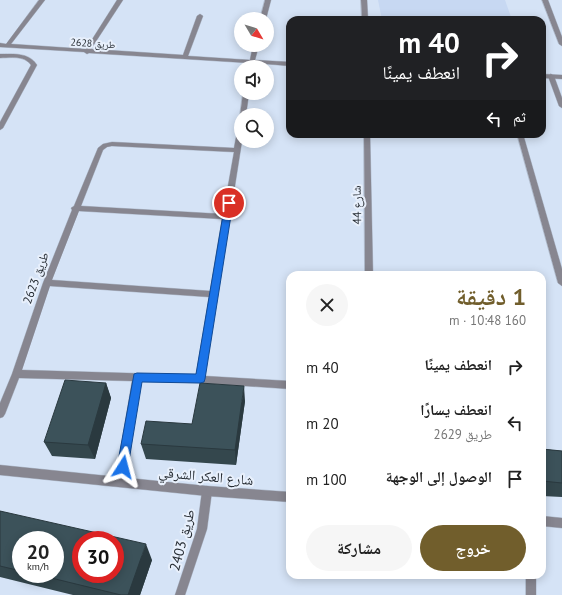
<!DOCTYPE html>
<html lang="ar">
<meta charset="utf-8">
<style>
:root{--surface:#fff;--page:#f6f6f6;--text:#222;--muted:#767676;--accent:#715e2c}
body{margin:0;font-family:"PT Sans","Noto Naskh Arabic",sans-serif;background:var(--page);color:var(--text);direction:rtl;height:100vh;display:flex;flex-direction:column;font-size:15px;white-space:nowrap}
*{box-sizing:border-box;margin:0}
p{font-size:13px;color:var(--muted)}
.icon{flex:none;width:22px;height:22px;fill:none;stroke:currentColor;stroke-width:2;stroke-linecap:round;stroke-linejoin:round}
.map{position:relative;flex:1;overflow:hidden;direction:ltr}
.sheet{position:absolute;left:286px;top:271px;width:260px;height:308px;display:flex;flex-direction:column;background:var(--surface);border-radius:12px;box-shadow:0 2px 10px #0003;direction:rtl}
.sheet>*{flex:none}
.hud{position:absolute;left:286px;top:16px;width:260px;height:122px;border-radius:12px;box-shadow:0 2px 10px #0003;direction:rtl;background:#202124;color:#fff;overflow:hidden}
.needle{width:26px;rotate:128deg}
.fabs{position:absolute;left:234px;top:12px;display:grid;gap:8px}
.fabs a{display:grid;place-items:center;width:40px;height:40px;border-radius:50%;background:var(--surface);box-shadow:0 2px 10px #0003;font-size:20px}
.speed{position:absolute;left:12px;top:531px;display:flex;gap:8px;font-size:20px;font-weight:700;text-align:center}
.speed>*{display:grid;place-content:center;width:52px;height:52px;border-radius:50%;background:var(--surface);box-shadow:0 2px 10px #0003;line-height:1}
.speed small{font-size:10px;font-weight:400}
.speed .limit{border:6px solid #d22;background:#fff;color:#111}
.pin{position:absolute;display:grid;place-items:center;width:34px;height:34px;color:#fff;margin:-17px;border:2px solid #fff;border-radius:50%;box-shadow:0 1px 4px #0007}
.me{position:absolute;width:44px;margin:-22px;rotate:9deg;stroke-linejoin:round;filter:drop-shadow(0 0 3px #0008)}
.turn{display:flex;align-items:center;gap:14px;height:84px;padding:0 20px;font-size:18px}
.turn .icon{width:52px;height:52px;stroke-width:2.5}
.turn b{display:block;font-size:28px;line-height:34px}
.then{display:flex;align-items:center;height:38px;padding:0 20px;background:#0003;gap:8px;font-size:15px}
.round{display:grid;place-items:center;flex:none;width:42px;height:42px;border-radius:21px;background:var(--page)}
.overview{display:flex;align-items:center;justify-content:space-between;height:68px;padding:0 20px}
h1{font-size:24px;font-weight:700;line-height:30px;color:var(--accent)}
.action{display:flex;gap:8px;margin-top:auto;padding:8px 20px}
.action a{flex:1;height:46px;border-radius:24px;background:var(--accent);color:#fff;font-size:16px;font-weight:700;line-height:46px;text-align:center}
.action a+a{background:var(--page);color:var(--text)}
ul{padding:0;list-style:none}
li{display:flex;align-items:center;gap:12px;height:56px;padding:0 20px}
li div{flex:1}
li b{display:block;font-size:15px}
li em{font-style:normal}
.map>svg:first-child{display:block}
.built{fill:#c7d8f2}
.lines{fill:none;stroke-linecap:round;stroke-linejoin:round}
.service-casing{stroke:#b2becf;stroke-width:1}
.minor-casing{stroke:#b2becf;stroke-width:1}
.tertiary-casing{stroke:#b2becf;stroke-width:1}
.service{fill:#878690;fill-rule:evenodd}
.minor{fill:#878690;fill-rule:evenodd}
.tertiary{fill:#878690;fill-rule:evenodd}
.wall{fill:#34474d;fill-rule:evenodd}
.shaded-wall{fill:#2a393f}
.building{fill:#3c525a;stroke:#2a393f;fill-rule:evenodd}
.route{fill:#1a73e8;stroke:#114b97}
.labels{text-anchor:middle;stroke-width:4;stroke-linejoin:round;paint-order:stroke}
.far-street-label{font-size:10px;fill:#252b32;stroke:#e8f0fc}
.street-label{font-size:12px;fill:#252b32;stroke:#e8f0fc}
.near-street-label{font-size:14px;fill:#252b32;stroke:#e8f0fc}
</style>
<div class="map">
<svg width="562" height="595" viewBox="0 0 562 595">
<rect width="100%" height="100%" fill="#d5e3f6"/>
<path class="built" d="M378 0H505L512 20H382Z"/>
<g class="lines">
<g class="service-casing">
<path id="service" d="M551 74 554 76 562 98V108L559 106 548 76Z
M526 575H536V595H526Z"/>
</g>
<g class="minor-casing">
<path id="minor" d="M39 0H45L11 44 86 49 117 0H123L91 49 183 55 197 16 200 14 203 16 188 56 250 60 253 45H259L255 60 290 62V66L254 63 253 67H249V63L89 53 87 54 84 52 0 47V43L6 44Z
M265 0H271L266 19H260Z
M361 0H367L368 20H362Z
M542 0H548L562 37V46L559 44Z
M0 54C13 54 29 52 37 65L3 128 0 130V122L31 65C24 55 10 58 0 58Z
M542 74 562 75V79L542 78Z
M243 93H249L246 115H241V116L240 115Z
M241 125 242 141 205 376 290 381V389L200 383 141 381 125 482 123 485 120 487 117 485 115 482 132 381 19 378 5 414 3 417 0 418V403L12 374 43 283 72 210 71 208 74 206 98 148 103 144 112 142 234 148 238 127ZM112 146 234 152 223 214 81 206 103 150 107 147ZM79 211 222 219 210 291 52 280ZM50 286 209 297 196 375 22 370Z
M364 134H370L373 275H365Z
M517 134H523L562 269V286L558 283Z
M207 486 211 488 212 491 207 529 185 595H175L197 529 202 491 203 488Z"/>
</g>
<g class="tertiary-casing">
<path id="tertiary" d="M0 465 207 486 290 492V502L207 496 0 475Z
M542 516 562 518V528L542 526Z"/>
</g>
<use href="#service" class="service"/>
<use href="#minor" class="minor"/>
<use href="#tertiary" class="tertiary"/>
</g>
<path class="wall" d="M106 383 111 398 95 459 52 456 44 442Z
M245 401 236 465 146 459 141 444 192 424Z
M542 449 562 451V497L542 496Z
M0 511 152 560 140 595H73L0 577ZM21 540 55 574H21Z"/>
<path class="shaded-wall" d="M106 383 111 398 95 459 88 445Z
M244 386 245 401 236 465 235 450Z
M146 544 152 560 140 595H128Z"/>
<path class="building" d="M65 380 106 383 88 445 44 442Z
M200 383 244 386 235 450 141 444 146 421 192 424Z
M542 449 562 451V483L542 481Z
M0 511 146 544 128 595H121L35 574H55V540H21V571L0 566ZM81 540H115V574H81Z"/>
<path class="route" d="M229 200 233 203 205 379 204 382 200 383 142 382 128 467 127 471 123 472 119 471 117 467 134 374 137 373 196 374 225 203Z"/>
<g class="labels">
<g class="far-street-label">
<text transform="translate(93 43) rotate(4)" y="4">طريق 2628</text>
</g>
<g class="street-label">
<text transform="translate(357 205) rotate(-91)" y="4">شارع 44</text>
<text transform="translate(36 278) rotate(-70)" y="4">طريق 2623</text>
</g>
<g class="near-street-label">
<text transform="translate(206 476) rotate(5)" y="5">شارع العكر الشرقي</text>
<text transform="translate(182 540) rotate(-75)" y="5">طريق 2403</text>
</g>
</g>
</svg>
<div class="fabs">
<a><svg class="needle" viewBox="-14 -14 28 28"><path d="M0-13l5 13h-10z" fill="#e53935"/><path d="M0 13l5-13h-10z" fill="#767676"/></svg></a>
<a><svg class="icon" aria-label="sound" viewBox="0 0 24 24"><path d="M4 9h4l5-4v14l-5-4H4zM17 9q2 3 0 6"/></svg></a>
<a><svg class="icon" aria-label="search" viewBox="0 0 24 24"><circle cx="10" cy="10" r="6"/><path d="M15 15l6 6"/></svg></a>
</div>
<div class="speed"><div>20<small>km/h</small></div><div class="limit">30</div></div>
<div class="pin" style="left:229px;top:203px;background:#d93025"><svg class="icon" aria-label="arrive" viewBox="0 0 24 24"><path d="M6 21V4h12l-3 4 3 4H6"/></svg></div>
<svg class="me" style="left:123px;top:467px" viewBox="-20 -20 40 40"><path d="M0-17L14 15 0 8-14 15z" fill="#1a73e8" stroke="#fff" stroke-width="4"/></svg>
<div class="hud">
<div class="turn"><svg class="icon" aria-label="right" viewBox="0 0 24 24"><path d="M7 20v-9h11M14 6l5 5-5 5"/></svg><div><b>40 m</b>انعطف يمينًا</div></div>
<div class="then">ثم<svg class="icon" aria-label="left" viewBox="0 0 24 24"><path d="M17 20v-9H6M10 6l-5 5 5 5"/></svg></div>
</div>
<section class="sheet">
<div class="overview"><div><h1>1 دقيقة</h1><p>160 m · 10:48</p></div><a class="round"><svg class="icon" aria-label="close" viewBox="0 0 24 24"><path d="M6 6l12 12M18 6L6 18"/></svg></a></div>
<ul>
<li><svg class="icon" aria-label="right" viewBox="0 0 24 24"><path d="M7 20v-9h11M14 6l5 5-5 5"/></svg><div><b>انعطف يمينًا</b></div><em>40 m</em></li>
<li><svg class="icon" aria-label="left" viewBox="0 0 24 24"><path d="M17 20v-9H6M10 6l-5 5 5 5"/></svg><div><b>انعطف يسارًا</b><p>طريق 2629</p></div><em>20 m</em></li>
<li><svg class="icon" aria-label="arrive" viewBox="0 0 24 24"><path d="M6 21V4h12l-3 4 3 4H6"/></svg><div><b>الوصول إلى الوجهة</b></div><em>100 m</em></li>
</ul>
<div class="action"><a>خروج</a><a>مشاركة</a></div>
</section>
</div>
